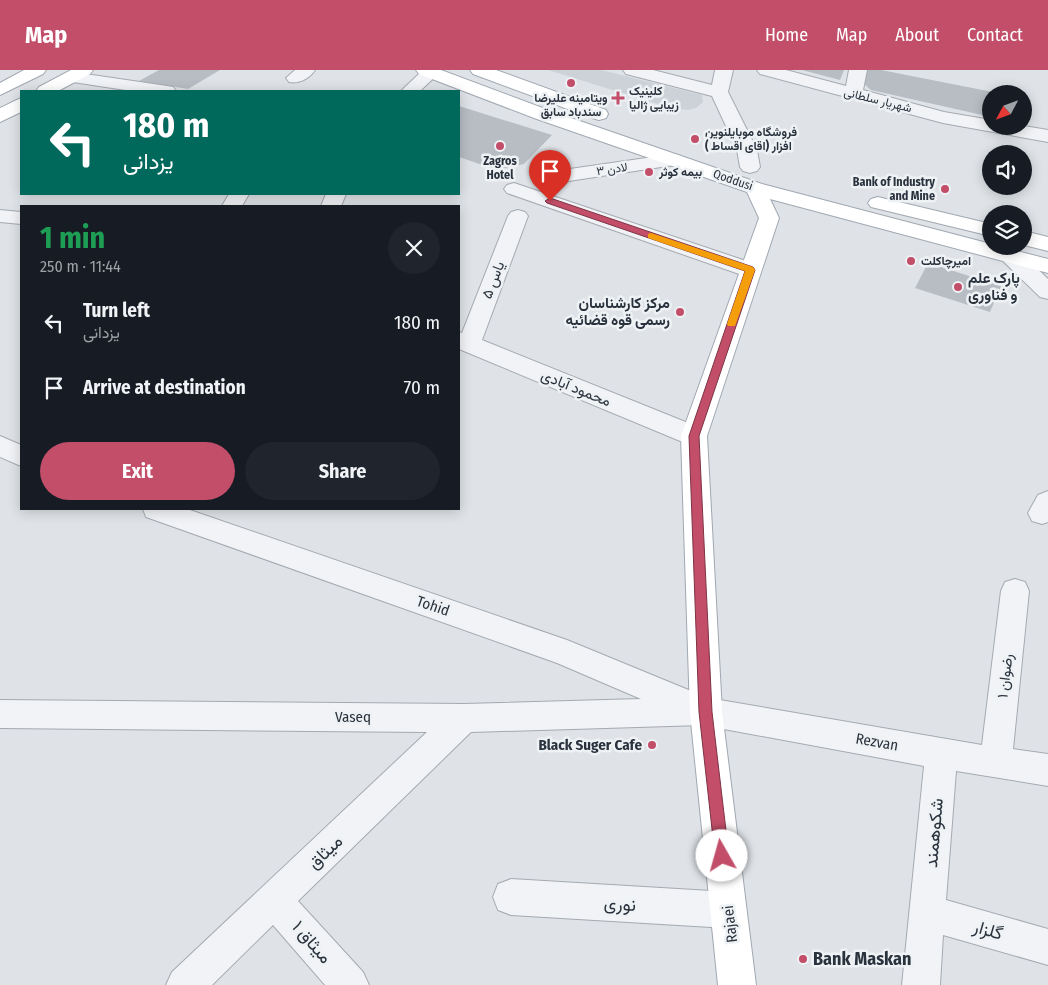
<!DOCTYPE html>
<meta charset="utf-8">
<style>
:root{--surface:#171b24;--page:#20242c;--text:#f1f3f6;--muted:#9ea1a6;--accent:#c24e69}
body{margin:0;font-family:"Fira Sans Condensed",Vazirmatn,sans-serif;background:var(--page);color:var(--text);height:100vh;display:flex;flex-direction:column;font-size:19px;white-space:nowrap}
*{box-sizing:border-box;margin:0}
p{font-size:16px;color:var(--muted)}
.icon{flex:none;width:28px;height:28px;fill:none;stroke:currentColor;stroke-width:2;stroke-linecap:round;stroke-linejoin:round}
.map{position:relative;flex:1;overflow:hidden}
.sheet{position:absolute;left:20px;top:135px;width:440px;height:305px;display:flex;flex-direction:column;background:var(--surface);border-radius:0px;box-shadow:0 2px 12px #0003}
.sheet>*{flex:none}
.guide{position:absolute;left:20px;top:20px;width:440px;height:105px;border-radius:0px;box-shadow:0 2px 12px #0003;background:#00695c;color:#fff;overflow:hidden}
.needle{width:32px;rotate:229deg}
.buttons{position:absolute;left:982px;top:15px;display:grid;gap:10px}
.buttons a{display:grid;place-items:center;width:50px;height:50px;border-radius:50%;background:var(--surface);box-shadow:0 2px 12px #0003;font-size:25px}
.pin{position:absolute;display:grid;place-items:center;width:42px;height:42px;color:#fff;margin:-51px -21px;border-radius:50% 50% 50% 0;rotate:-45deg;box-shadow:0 0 5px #0007}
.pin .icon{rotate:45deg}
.me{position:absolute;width:55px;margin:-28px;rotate:353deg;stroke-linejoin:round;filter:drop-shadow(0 0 4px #0008)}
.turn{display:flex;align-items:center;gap:18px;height:105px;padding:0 20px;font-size:22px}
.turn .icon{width:65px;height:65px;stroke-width:2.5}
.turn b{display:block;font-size:35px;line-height:42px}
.round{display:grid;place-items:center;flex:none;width:52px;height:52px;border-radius:26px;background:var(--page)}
.head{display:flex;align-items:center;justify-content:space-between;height:85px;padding:0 20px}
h1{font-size:30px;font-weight:700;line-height:38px;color:#1e9e55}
.cta{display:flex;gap:10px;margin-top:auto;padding:10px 20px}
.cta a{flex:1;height:58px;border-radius:30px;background:var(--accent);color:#fff;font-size:20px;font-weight:700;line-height:58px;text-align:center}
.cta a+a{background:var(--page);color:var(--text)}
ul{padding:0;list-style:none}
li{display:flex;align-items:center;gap:15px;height:65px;padding:0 20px}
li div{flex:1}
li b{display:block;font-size:19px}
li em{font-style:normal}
header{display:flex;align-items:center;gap:30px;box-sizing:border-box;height:70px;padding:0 25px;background:var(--accent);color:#fff}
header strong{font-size:24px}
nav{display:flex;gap:28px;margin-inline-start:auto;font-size:18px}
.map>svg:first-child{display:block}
.built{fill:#cdd2d9}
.building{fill:#b7bdc3}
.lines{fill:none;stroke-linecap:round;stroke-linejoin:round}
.minor-casing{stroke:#a5aab1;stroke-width:2}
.major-casing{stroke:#a0a8b2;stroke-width:2}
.minor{fill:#f1f3f6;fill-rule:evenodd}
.major{fill:#fff;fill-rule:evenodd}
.route{fill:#c24e69;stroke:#7e3344}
.slow{fill:#f59e0b}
.poi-dot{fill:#c24e69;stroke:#eef2f5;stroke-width:2}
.labels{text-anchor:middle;stroke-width:5;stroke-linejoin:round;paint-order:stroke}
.far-poi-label{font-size:12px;font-weight:bold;fill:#29323d;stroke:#eef2f5;text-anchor:start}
.far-street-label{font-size:12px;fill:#29323d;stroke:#eef2f5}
.poi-label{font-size:15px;font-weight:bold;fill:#29323d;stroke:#eef2f5;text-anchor:end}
.street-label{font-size:15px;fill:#29323d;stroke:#eef2f5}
.near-street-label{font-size:18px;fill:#29323d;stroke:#eef2f5}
.near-poi-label{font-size:18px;font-weight:bold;fill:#29323d;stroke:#eef2f5;text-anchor:start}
</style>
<header>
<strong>Map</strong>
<nav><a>Home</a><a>Map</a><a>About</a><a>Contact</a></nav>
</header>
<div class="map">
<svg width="1048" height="915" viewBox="0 0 1048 915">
<rect width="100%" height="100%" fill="#dfe3e7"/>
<path class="built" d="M548 0H601L702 25 703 32 696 38 689 40 674 39Z"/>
<path class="building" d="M159 0H220L188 19 139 11Z
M802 0H844L840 10Z
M867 0H881L1003 24H991V47L871 20 864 14Z
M459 36 552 65 524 94 497 100 459 87Z
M928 193 1001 216 990 242 915 218Z"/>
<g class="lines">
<g class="minor-casing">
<path id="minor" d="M295 0H315C309 9 299 14 289 12L286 8Z
M423 0H437L439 3 420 21H401Z
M623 0H653L712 15 715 0H733L728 22 757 80 760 97 757 101 750 103 743 101 740 97 737 80 712 26 626 4Z
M757 0H786L846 16 849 0H867L863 20 944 42 991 50V56H1024L1048 60V72L943 53 760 4Z
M72 2 167 16 173 17 176 21H132L66 11 63 7 66 3Z
M674 84 681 86 684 90 681 94 549 114 542 112 539 108 542 104 549 102Z
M514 113 758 195 761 200 758 205 750 207 742 205 507 123 504 119 507 115Z
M229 124H249L242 136H222Z
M326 124H346L341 136H321Z
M0 140 21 142V154L0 152Z
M518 140 525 142 528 146 482 270 703 359 707 366 703 373 694 375 685 373 459 279V262L462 263 508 146 511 142Z
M1012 180 1020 182 1048 209V229L1040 227 1004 192 1001 187 1004 182Z
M0 366 21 375V396L0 387Z
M1048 421V452L1042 454 1032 451 1028 443 1038 425Z
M143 439H187L567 570 708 628 982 675 1001 521 1005 512 1015 509 1025 512 1029 521 1013 679 1048 684V716L956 701 946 830 1048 859V895L943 865 940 915H902L924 696 702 655 471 662 298 831 363 902 369 915H325L273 855 212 915H166L172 902 427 662 0 658V630L464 634 641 629 557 593 146 447Z
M511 809 728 822 741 827 746 840 741 853 728 858 511 845 498 840 493 827 498 814Z"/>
</g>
<g class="major-casing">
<path id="major" d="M24 0H46L43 4 0 25V13Z
M71 0H93L90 4 58 21H36L39 17Z
M416 0H441L548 40 762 114 991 174V176H998L1048 189V203L770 129 779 148 707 366 722 642 756 915H718L690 642 681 366 759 148 747 122 534 48 419 4Z
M470 0H496L606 40 608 44 606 48 599 50 592 48 473 4Z
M21 28V42L0 52V38Z
M878 127 991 154V166L871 137 868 133 871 129Z
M1024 161 1048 167V181L1024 175Z"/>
</g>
<use href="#minor" class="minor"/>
<use href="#major" class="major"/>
</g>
<path class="route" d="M550 128 753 197 755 200 699 366 712 642 729 786 727 791 722 793 717 791 715 786 699 642 689 366 745 201 547 133 545 131Z"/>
<path class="slow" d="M651 163 753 197 755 200 735 256H728L727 254 745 201 648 168V164Z"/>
<g class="poi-dot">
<circle cx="571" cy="13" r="5"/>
<path d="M615.5 20.5h5v5h5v5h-5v5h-5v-5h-5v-5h5z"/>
<circle cx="695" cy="69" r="5"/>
<circle cx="500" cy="76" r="5"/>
<circle cx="649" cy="102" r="5"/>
<circle cx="945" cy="119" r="5"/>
<circle cx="911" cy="191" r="5"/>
<circle cx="958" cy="217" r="5"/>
<circle cx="680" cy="242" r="5"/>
<circle cx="652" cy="675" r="5"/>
<circle cx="803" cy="889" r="5"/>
</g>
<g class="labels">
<g class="far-poi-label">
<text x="629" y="25">کلینیک<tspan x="629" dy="14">زیبایی ژالیا</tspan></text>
<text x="571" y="32" text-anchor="middle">ویتامینه علیرضا<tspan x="571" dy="14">سندباد سابق</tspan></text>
<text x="705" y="66">فروشگاه موبایلنوین<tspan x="705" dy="14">افزار (اقای اقساط )</tspan></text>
<text x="500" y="95" text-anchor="middle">Zagros<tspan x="500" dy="14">Hotel</tspan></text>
<text x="659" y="106">بیمه کوثر</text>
<text x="935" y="116" text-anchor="end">Bank of Industry<tspan x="935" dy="14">and Mine</tspan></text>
<text x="921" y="195">امیرچاکلت</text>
</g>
<g class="far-street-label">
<text transform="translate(878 30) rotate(14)" y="4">شهریار سلطانی</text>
<text transform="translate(612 99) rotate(-8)" y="4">لادن ۳</text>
<text transform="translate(733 110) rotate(19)" y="4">Qoddusi</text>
</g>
<g class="poi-label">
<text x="968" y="213" text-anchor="start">پارک علم<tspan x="968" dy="17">و فناوری</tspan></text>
<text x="670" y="238">مرکز کارشناسان<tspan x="670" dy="17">رسمی قوه قضائیه</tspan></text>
<text x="642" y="680">Black Suger Cafe</text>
</g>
<g class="street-label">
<text transform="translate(493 210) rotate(-69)" y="5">یاس ۵</text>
<text transform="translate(576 318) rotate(22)" y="5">محمود آبادی</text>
<text transform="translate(433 536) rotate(19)" y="5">Tohid</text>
<text transform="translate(1005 606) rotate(-83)" y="5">رضوان ۱</text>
<text x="353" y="652">Vaseq</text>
<text transform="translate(877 672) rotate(10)" y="5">Rezvan</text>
<text transform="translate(730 854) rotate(-97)" y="5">Rajaei</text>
</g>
<g class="near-street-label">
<text transform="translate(934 763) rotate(-85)" y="6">شکوهمند</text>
<text transform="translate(325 782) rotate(-44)" y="6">میثاق</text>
<text transform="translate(620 834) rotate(4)" y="6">نوری</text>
<text transform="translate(988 860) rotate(16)" y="6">گلزار</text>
<text transform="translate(312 872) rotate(49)" y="6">میثاق ۱</text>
</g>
<g class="near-poi-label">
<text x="813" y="895">Bank Maskan</text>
</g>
</g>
</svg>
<div class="buttons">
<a><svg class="needle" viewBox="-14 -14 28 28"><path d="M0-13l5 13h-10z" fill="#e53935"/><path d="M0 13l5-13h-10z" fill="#9ea1a6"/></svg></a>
<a><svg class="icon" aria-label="sound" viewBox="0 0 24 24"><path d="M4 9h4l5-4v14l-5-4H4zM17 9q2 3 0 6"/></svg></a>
<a><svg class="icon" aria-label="layers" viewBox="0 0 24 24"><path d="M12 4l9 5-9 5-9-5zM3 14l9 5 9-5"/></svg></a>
</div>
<div class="pin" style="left:550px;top:131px;background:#d93025"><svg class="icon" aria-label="arrive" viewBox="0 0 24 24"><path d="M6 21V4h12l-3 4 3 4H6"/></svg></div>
<svg class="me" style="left:722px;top:786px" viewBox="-20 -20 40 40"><circle r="19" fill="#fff"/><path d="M0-13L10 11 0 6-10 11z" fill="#c24e69"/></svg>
<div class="guide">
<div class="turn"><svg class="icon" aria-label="left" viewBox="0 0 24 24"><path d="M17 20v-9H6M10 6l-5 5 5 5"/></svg><div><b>180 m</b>یزدانی</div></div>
</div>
<section class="sheet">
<div class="head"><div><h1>1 min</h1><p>250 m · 11:44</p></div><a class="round"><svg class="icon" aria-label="close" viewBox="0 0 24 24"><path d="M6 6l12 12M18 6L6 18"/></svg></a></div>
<ul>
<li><svg class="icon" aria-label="left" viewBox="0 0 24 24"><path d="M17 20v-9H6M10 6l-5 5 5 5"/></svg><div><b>Turn left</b><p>یزدانی</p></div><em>180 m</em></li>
<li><svg class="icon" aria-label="arrive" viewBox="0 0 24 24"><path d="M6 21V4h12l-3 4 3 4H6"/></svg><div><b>Arrive at destination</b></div><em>70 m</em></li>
</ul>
<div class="cta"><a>Exit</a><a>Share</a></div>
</section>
</div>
